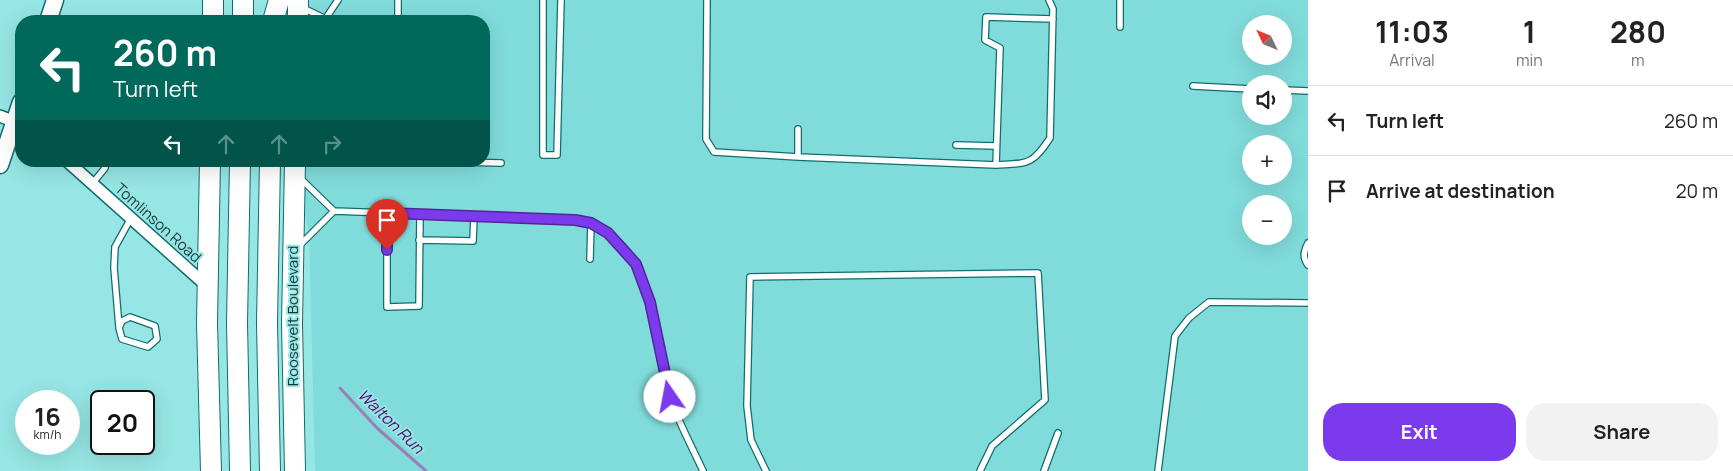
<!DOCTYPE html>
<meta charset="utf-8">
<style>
:root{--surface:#fff;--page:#f2f2f2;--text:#222;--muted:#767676;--line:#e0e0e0;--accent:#7c3aed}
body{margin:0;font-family:Manrope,sans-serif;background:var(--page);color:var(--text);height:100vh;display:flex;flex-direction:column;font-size:19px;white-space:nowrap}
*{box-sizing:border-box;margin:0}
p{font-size:16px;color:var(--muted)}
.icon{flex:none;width:28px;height:28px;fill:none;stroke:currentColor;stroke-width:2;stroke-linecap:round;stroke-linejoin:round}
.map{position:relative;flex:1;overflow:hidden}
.drawer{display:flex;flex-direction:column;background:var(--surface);width:425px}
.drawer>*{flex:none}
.guide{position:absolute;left:15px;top:15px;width:475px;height:152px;border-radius:20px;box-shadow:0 5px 20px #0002;background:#00695c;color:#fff;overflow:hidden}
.needle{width:32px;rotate:313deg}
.buttons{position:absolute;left:1242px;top:15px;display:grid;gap:10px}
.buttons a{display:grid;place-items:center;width:50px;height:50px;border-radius:50%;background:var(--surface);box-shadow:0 5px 20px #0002;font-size:25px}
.speed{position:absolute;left:15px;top:390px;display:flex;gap:10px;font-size:25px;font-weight:700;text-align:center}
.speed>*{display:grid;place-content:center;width:65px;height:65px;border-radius:50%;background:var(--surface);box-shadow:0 5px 20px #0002;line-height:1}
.speed small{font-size:12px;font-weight:400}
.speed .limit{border:2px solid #111;border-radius:8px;background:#fff;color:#111}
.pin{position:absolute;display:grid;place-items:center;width:42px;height:42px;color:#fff;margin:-51px -21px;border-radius:50% 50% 50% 0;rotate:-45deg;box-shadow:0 0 5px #0007}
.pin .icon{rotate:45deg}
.me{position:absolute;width:55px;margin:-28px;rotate:348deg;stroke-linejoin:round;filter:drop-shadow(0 0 4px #0008)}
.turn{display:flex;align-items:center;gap:18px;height:105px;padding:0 15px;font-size:22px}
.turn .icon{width:65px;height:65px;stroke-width:2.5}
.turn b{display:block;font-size:35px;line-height:42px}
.lanes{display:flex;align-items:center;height:48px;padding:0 15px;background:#0003;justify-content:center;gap:25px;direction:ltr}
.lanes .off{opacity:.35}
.eta{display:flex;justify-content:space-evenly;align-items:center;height:85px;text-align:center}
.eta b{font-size:30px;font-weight:700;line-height:35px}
.primary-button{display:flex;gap:10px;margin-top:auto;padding:10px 15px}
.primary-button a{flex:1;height:58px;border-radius:20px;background:var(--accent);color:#fff;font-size:20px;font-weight:700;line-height:58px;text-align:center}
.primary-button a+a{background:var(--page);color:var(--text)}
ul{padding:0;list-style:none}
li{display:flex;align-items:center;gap:15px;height:70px;padding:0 15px;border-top:1px solid var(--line)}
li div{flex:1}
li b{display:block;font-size:19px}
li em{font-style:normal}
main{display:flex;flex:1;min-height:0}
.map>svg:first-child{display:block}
.built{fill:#80dcdb;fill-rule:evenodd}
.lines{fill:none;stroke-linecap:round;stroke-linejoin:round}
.stream{stroke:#9b7fb8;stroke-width:3}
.lane-casing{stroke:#116d6d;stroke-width:8}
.street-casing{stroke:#116d6d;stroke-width:14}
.secondary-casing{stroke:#116d6d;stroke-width:19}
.highway-casing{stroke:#116d6d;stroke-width:22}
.lane{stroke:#fff;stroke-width:5.5}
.street{stroke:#fff;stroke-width:11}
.secondary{stroke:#fff;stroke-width:16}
.highway{stroke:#fff;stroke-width:20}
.route-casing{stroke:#51269a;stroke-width:12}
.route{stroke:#7c3aed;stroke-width:9}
.labels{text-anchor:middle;stroke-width:4;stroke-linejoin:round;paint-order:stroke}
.street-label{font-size:15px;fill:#143636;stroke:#96e6e5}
.water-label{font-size:16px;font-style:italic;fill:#54096e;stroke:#96e6e5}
</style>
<main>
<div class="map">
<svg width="1308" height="471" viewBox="0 0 1308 471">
<rect width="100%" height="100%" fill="#96e6e5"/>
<path class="built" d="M298 0H1308V471H315L309 232 295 173V161H484V21H298ZM1251 24H1284V56H1251ZM1251 84H1284V116H1251ZM1251 144H1284V176H1251ZM1251 204H1284V236H1251Z"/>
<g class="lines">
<path class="stream" d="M340 388 377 428 426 471"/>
<g class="lane-casing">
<path id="lane" d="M398 0V21
M543 0V155H557L561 0
M707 0 706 139 714 152 798 157
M1120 0V27
M303 8 326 19
M324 21 338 0
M1193 86 1251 89
M1284 90 1308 91
M798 129V157L996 165C1027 163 1032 166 1050 138L1053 9 1049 0
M956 145 996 146
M414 161 501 163
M996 165 1000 48 985 40 986 17 1053 19
M300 178 334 211 575 220C659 236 649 335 670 398 679 423 692 447 703 471
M92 184 105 168 106 161
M387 213V307L419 306 420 214
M419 240 473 241 474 216
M1308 243C1304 251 1302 257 1308 265
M299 246 334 211
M590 259 591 223
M130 317 155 326 157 339 148 347 122 339 119 328 122 321Z
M119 327 114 268 115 247 131 218
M766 471 751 440 747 406 750 277 1038 273 1045 400 992 446 980 471
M1044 471 1058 433
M1158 471 1175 336 1189 318 1209 302 1308 303"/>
</g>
<g class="street-casing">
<path id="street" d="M0 116 20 124
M67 161 208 287"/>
</g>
<g class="secondary-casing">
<path id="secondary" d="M48 21 55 0
M0 165 21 102"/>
</g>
<g class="highway-casing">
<path id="highway" d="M213 21V0
M243 21V0
M273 21 279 0
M298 21V0
M210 161 207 323 211 471
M240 161 237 323 240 471
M270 161 267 323 270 471
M295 161 292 323 295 471"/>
</g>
<use href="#lane" class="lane"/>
<use href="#street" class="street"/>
<use href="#secondary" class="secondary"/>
<use href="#highway" class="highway"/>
</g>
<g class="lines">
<g class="route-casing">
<path id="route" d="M387 250V213L575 220 591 223 608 233 636 264 650 302 670 397"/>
</g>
<use href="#route" class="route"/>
</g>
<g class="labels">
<g class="street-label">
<text transform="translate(158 223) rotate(42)" y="5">Tomlinson Road</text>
<text transform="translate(293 316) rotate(-90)" y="5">Roosevelt Boulevard</text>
</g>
<g class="water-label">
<text transform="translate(391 421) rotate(44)" y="6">Walton Run</text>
</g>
</g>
</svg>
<div class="buttons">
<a><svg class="needle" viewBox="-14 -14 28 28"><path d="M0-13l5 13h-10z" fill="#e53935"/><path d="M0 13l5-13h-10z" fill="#767676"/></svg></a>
<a><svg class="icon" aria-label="sound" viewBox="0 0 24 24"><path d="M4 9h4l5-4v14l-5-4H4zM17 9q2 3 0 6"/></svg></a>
<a>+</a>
<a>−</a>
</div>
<div class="speed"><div>16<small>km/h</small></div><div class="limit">20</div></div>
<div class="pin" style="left:387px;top:250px;background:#d93025"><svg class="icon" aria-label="arrive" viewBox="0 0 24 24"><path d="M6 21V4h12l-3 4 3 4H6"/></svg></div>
<svg class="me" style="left:670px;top:397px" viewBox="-20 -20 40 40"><circle r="19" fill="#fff"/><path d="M0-13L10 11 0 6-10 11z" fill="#7c3aed"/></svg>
<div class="guide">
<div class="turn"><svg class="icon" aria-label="left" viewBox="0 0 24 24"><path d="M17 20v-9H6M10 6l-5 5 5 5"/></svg><div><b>260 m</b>Turn left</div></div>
<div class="lanes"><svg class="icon" aria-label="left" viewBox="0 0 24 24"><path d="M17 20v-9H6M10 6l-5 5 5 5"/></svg><svg class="icon off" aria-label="ahead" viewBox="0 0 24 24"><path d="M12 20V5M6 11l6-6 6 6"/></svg><svg class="icon off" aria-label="ahead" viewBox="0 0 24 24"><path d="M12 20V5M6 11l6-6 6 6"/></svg><svg class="icon off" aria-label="right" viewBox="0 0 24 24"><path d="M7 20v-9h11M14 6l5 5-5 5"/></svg></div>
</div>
</div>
<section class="drawer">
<div class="eta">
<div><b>11:03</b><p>Arrival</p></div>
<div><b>1</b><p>min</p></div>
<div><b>280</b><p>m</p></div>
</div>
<ul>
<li><svg class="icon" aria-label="left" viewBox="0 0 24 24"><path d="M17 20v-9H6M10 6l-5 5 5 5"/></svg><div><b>Turn left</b></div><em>260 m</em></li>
<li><svg class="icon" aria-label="arrive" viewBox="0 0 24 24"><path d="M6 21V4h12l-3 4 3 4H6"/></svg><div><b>Arrive at destination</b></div><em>20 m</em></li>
</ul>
<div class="primary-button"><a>Exit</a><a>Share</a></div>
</section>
</main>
